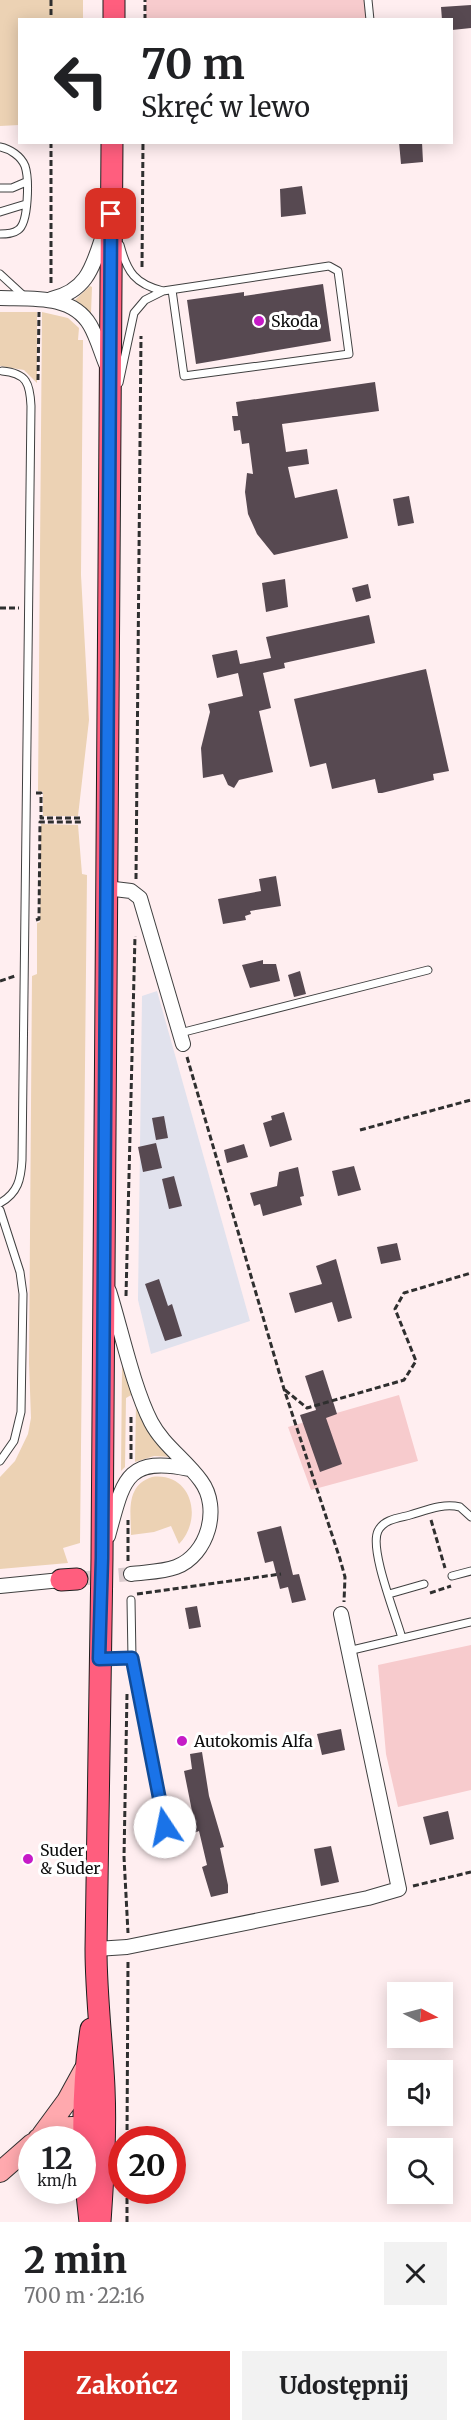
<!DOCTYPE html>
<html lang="pl">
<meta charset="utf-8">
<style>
:root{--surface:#fff;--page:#f2f2f2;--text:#202124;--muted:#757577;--accent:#d93025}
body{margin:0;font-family:Merriweather,serif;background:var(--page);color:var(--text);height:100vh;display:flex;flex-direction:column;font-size:22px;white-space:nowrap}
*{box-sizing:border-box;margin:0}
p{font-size:20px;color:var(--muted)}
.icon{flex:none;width:33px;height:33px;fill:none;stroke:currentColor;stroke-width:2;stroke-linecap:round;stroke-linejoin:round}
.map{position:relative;height:2222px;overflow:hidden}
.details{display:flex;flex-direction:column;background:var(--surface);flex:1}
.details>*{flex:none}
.guide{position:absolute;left:18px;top:18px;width:435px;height:126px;border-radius:0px;box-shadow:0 3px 15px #0003;background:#fff;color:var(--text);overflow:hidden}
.needle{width:39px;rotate:96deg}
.tools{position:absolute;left:387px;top:1982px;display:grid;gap:12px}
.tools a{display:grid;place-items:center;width:66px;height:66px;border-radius:0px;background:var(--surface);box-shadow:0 3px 15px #0003;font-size:30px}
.speed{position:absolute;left:18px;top:2126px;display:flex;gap:12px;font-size:30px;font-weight:700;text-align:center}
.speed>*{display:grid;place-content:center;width:78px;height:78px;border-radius:50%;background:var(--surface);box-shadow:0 3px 15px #0003;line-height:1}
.speed small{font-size:15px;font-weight:400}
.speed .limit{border:9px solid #d22;background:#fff;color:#111}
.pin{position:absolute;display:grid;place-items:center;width:51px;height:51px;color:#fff;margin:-26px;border-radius:12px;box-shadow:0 3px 9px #0006}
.me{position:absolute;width:66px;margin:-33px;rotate:349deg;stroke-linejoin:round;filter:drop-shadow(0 0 4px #0008)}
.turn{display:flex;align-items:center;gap:21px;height:126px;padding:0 24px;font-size:27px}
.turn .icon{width:78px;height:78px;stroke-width:2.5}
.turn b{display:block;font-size:42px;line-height:51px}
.round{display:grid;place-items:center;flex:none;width:63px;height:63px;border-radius:0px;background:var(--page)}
.headline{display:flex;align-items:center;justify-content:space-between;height:102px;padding:0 24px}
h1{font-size:36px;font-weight:800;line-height:45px}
.action{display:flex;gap:12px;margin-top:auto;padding:12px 24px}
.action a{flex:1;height:69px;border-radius:0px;background:var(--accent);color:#fff;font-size:24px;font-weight:800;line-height:69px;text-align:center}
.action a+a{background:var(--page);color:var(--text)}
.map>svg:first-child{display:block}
.industrial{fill:#e1e2ed}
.farmland{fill:#f7cbcd}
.green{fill:#ecd2b4}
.building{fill:#574951}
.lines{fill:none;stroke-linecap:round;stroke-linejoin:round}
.street-tunnel{stroke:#dbccce;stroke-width:14;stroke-dasharray:14 7;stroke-linecap:butt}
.lane-casing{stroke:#404040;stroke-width:9}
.street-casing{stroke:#404040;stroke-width:16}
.secondary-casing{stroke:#2f2f2f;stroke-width:22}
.primary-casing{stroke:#1e1e1e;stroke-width:23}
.path{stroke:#2f2f2f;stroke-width:3;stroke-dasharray:6 3;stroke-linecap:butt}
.lane{stroke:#fff;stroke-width:7}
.street{stroke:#fff;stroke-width:14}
.secondary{stroke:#ffa9ae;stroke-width:20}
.primary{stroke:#ff5e7e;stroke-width:21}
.route-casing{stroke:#114b97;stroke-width:15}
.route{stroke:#1a73e8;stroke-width:10}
.poi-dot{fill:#c61bc7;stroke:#fff;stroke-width:2}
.labels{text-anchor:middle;stroke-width:6;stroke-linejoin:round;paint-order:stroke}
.poi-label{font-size:16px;fill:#0d0d0d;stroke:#fff;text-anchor:start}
</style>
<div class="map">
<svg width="471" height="2222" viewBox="0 0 471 2222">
<rect width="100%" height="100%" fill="#ffeef0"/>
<path class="industrial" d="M157 991 250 1321 151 1354 138 1300 142 996Z"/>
<path class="farmland" d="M146 0H367L368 20H146Z
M399 1395 418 1461 311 1490 288 1427Z
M471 1645V1790L398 1807 386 1754 378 1665Z"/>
<path class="green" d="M0 0H83V19L20 20 19 125 0 126Z
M90 286 92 287 91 313 75 300Z
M0 312H37V383L24 370 0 366Z
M42 312 68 318 79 328 78 340H83L81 575 89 720 78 816H43V792L38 791Z
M41 824 78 825 82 874 87 875 80 1543 63 1548 68 1563 0 1569V1477L15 1461 28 1434 31 1418 29 1363 32 976 37 974V923L40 922Z
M125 1364 133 1394 126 1398 125 1467 121 1471 122 1366Z
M136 1403 150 1435 173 1457 154 1456 135 1462Z
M152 1477C191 1472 204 1518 179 1544L171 1526 154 1532 131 1535C131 1512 125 1486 152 1477Z"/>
<path class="building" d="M471 5V28L452 30V20H442L441 7Z
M399 142H422L423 162 401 164Z
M302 186 306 214 281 217 280 189Z
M323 284 331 341 196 364 187 300 244 292V296Z
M375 382 379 411 282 424 286 452 307 449 309 464 288 467 295 498 337 489 348 538 274 555 257 534 248 514 245 492 247 473 253 474 249 443 242 444 240 430 234 431 232 416H238L236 402Z
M409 496 414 523 398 526 393 499Z
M285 579 288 607 266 612 262 583Z
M368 584 371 598 356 602 352 588Z
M369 615 375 643 284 663 285 668 263 673 271 708 259 711 273 772 239 780 234 788 228 785 223 774 203 778 201 748 210 712 208 704 243 696 238 673 217 678 212 655 237 650 240 664 271 658 266 637Z
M426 669 449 771 433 774 434 780 382 793H378L375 779 332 789 326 763 310 767 294 699Z
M276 876 281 906 250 911 251 914 245 916 246 920 223 924 218 899 261 891 259 879Z
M263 960V964H276L280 981 250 988 242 965Z
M300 971 306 994 294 997 288 975Z
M284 1112 292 1140 270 1147 263 1123 272 1120 271 1116Z
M164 1116 168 1138 156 1140 152 1118Z
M156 1143 162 1168 143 1172 138 1147Z
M244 1144 248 1157 227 1163 224 1150Z
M354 1166 361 1190 338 1196 332 1171Z
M298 1167 304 1196 300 1197 302 1205 263 1216 260 1204 254 1206 250 1193 277 1186 279 1172Z
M174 1176 182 1206 169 1209 162 1179Z
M397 1243 401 1260 381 1264 377 1247Z
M336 1259 352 1318 338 1322 332 1302 295 1313 289 1293 322 1284 316 1266Z
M159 1279 168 1306 172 1304 182 1336 165 1341 145 1284Z
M323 1370 337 1414 326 1418 342 1464 320 1472 300 1415 316 1410 305 1376Z
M281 1526 293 1575 299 1574 306 1600 292 1603 288 1587 280 1589 273 1561 265 1563 257 1532Z
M197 1606 201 1627 189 1629 185 1608Z
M341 1729 345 1750 322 1755 317 1734Z
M202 1752 209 1796 224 1847 220 1848 228 1885V1893L211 1897 202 1867 207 1865 199 1831 194 1833 190 1817 193 1816 184 1771 192 1769 190 1754Z
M448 1811 454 1839 430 1845 423 1817Z
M331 1846 339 1882 321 1886 314 1849Z"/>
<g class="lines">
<path class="street-tunnel" d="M77 1579 131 1574"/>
<g class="lane-casing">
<path id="lane" d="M368 0 370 20
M0 147C10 149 21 156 25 166 29 178 29 223 18 230 13 234 6 234 0 234
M0 188H12L26 182
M0 212 26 204
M120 245C127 272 135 284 163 291
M0 274 25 297
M119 383 134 313 145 300 163 291 329 266 338 271 349 354 184 376 172 290
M180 1033 428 970
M0 1203C18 1193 21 1179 22 1160L31 406C30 384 27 373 2 371
M0 1210 20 1272 23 1294 21 1412 14 1441 0 1461
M452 1576 471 1571
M389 1594 424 1584
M131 1600 132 1658 169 1848
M402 1638C396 1616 369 1549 378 1531 384 1519 399 1518 410 1515 427 1510 443 1503 460 1507L471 1517
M348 1651 471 1622
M104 1659 132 1658"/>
</g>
<g class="street-casing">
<path id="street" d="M0 298C31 299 72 294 90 325 97 337 101 352 106 364
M51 299C92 290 94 259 107 224
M106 888 131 891 140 898 183 1044
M109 1291C121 1329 133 1387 151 1422 163 1445 186 1460 201 1481 221 1508 208 1555 176 1567 163 1572 146 1572 131 1574
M108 1536C123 1483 124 1455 189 1469
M0 1586 61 1580
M96 1949 127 1947 368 1898 399 1889 341 1614"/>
</g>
<g class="secondary-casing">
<path id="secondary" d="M42 2135 67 2101 84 2070
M38 2139C53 2126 82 2121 97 2137
M0 2172 32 2144"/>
</g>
<g class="primary-casing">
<path id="primary" d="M114 20V0
M61 1580 77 1579
M90 2222C82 2157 81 2093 91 2029
M100 2222C103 2178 106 2133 104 2088 102 2042 96 1996 96 1949L102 1558 112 142"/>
</g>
<path class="path" d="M51 0V20
M145 20V0
M51 142V285
M142 267 143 142
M38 380 39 312
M0 608H19
M36 793H41V818H82
M136 879 141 336
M36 920 39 919 40 822H82
M0 981 15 976
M187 1057 284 1389 340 1559 345 1577 344 1602
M360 1130 471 1100
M126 1296 135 936
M285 1390 307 1408 404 1380 416 1361 395 1309 404 1293 471 1273
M131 1459V1414
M431 1520 445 1568
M128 1561V1520
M430 1593 451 1586
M137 1594 281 1574
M127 1694 124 1857 128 1933
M413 1886 471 1872
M127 2139 128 1961
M127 2222V2190"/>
<use href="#lane" class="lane"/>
<use href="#street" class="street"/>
<use href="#secondary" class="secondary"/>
<use href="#primary" class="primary"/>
</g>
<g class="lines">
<g class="route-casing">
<path id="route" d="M111 214 102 1558 99 1659 132 1658 165 1827"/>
</g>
<use href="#route" class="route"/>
</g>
<g class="poi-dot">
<circle cx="259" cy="321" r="6"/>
<circle cx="182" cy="1741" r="6"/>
<circle cx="28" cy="1859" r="6"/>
</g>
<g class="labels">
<g class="poi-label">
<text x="271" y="327">Skoda</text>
<text x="194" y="1747">Autokomis Alfa</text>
<text x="40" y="1856">Suder<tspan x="40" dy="18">&amp; Suder</tspan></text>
</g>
</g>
</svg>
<div class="tools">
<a><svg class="needle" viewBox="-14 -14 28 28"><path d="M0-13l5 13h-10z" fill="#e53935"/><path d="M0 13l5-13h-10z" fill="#757577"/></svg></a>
<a><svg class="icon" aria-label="sound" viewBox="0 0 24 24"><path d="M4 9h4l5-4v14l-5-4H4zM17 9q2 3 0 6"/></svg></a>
<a><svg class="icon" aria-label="search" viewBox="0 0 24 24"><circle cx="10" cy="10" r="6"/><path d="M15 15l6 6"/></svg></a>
</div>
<div class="speed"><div>12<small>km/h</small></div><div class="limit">20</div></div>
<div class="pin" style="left:111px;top:214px;background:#d93025"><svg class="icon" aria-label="arrive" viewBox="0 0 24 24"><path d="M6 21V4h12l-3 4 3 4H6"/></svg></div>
<svg class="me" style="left:165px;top:1827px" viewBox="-20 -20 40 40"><circle r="19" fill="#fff"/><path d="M0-13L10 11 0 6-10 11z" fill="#1a73e8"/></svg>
<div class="guide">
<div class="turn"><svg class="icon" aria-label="left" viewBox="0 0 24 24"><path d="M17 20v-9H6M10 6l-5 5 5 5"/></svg><div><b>70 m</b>Skręć w lewo</div></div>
</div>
</div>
<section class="details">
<div class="headline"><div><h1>2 min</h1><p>700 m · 22:16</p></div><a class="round"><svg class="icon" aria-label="close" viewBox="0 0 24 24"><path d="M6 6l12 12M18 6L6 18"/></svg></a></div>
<div class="action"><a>Zakończ</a><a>Udostępnij</a></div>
</section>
